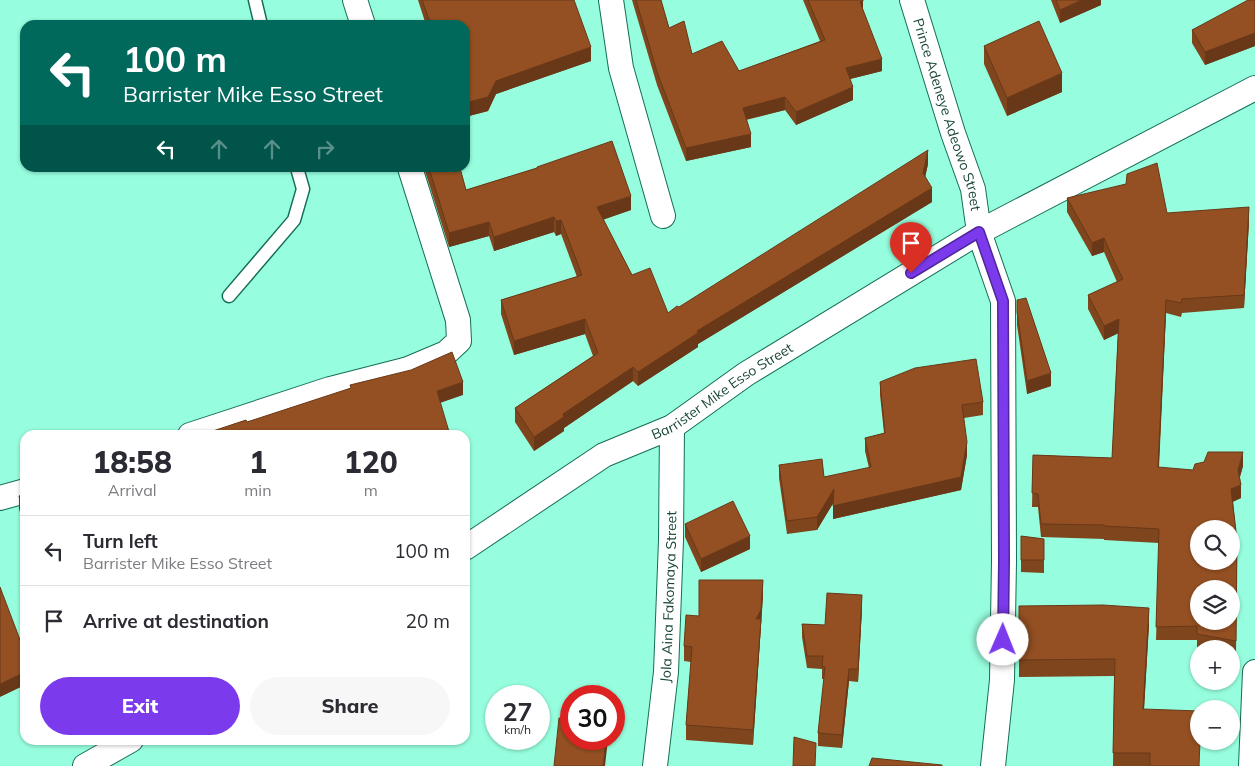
<!DOCTYPE html>
<meta charset="utf-8">
<style>
:root{--surface:#fff;--page:#f7f7f7;--text:#2b2b33;--muted:#7c7c81;--line:#e1e1e2;--accent:#7c3aed}
body{margin:0;font-family:Mulish,sans-serif;background:var(--page);color:var(--text);height:100vh;display:flex;flex-direction:column;font-size:19px;white-space:nowrap}
*{box-sizing:border-box;margin:0}
p{font-size:16px;color:var(--muted)}
.icon{flex:none;width:28px;height:28px;fill:none;stroke:currentColor;stroke-width:2;stroke-linecap:round;stroke-linejoin:round}
.map{position:relative;flex:1;overflow:hidden}
.sheet{position:absolute;left:20px;top:430px;width:450px;height:315px;display:flex;flex-direction:column;background:var(--surface);border-radius:15px;box-shadow:0 1px 4px #0004}
.sheet>*{flex:none}
.banner{position:absolute;left:20px;top:20px;width:450px;height:152px;border-radius:15px;box-shadow:0 1px 4px #0004;background:#00695c;color:#fff;overflow:hidden}
.fabs{position:absolute;left:1190px;top:520px;display:grid;gap:10px}
.fabs a{display:grid;place-items:center;width:50px;height:50px;border-radius:50%;background:var(--surface);box-shadow:0 1px 4px #0004;font-size:25px}
.speed{position:absolute;left:485px;top:685px;display:flex;gap:10px;font-size:25px;font-weight:700;text-align:center}
.speed>*{display:grid;place-content:center;width:65px;height:65px;border-radius:50%;background:var(--surface);box-shadow:0 1px 4px #0004;line-height:1}
.speed small{font-size:12px;font-weight:400}
.speed .limit{border:8px solid #d22;background:#fff;color:#111}
.pin{position:absolute;display:grid;place-items:center;width:42px;height:42px;color:#fff;margin:-51px -21px;border-radius:50% 50% 50% 0;rotate:-45deg;box-shadow:0 0 5px #0007}
.pin .icon{rotate:45deg}
.me{position:absolute;width:55px;margin:-28px;rotate:1deg;stroke-linejoin:round;filter:drop-shadow(0 0 4px #0008)}
.turn{display:flex;align-items:center;gap:18px;height:105px;padding:0 20px;font-size:22px}
.turn .icon{width:65px;height:65px;stroke-width:2.5}
.turn b{display:block;font-size:35px;line-height:42px}
.lanes{display:flex;align-items:center;height:48px;padding:0 20px;background:#0003;justify-content:center;gap:25px;direction:ltr}
.lanes .off{opacity:.35}
.eta{display:flex;justify-content:space-evenly;align-items:center;height:85px;text-align:center}
.eta b{font-size:30px;font-weight:800;line-height:35px}
.action{display:flex;gap:10px;margin-top:auto;padding:10px 20px}
.action a{flex:1;height:58px;border-radius:30px;background:var(--accent);color:#fff;font-size:20px;font-weight:800;line-height:58px;text-align:center}
.action a+a{background:var(--page);color:var(--text)}
ul{padding:0;list-style:none}
li{display:flex;align-items:center;gap:15px;height:70px;padding:0 20px;border-top:1px solid var(--line)}
li div{flex:1}
li b{display:block;font-size:19px}
li em{font-style:normal}
.map>svg:first-child{display:block}
.lines{fill:none;stroke-linecap:round;stroke-linejoin:round}
.service-casing{stroke:#156d57;stroke-width:15}
.minor-casing{stroke:#156d57;stroke-width:26}
.service{stroke:#fff;stroke-width:12}
.minor{stroke:#fff;stroke-width:24}
.wall{fill:#7f451d}
.shaded-wall{fill:#683818}
.building{fill:#945022;stroke:#683818;fill-rule:evenodd}
.route-casing{stroke:#51269a;stroke-width:12}
.route{stroke:#7c3aed;stroke-width:9}
.labels{text-anchor:middle;stroke-width:5;stroke-linejoin:round;paint-order:stroke}
.street-label{font-size:14px;fill:#194539;stroke:#d8fef0}
</style>
<div class="map">
<svg width="1255" height="766" viewBox="0 0 1255 766">
<rect width="100%" height="100%" fill="#96fede"/>
<g class="lines">
<g class="service-casing">
<path id="service" d="M255 0 261 25
M229 296 294 220 303 189 297 168"/>
</g>
<g class="minor-casing">
<g id="minor">
<path d="M355 0 363 25"/>
<path d="M611 0 621 68 663 216"/>
<path id="s1" d="M912 0 953 133 973 189 979 232 1003 301 1004 561 1002 680 993 766"/>
<path d="M190 435 330 389 408 369 446 353 459 341 458 320 410 168"/>
<path d="M0 498 25 491"/>
<path id="s2" d="M465 548 604 455 672 427 746 374 979 232 1255 88"/>
<path d="M85 766 131 740"/>
<path id="s3" d="M655 766 666 672 671 540 672 427"/>
<path d="M1251 766 1255 672"/>
</g>
</g>
<use href="#service" class="service"/>
<use href="#minor" class="minor"/>
</g>
<path class="wall" d="M418 0H574L591 61 496 94 488 111 465 117V25H426Z
M632 0H661L669 28 692 54 739 71 820 41 803 0H863V11L882 71 850 79 853 100 796 125 785 110 746 120 751 147 686 161 657 85Z
M1051 0H1101V5L1060 23Z
M1255 0V46L1205 65 1192 43V30Z
M984 46 1062 92 1007 116 984 64Z
M928 164 925 177 932 202 698 344V347L638 386 633 381 564 428V431L534 451 515 422V408L593 356 585 334 514 355 501 314V300L577 277 561 234 556 236 554 232 494 251 489 236 449 247 424 168H460L466 190 537 168V167L631 210 603 219 632 275 668 313 679 307Z
M1067 198 1167 213 1249 221 1244 308 1182 313 1181 317 1166 313 1159 468 1193 470 1243 466 1240 477 1241 498 1233 502 1237 540 1236 655 1231 654V649H1201L1197 648V640H1156L1159 543 1104 540V539L1041 537 1038 507H1032L1033 455 1112 458 1118 333 1104 340 1088 309V295L1117 282 1104 252 1092 256 1067 212Z
M1017 300 1051 386 1027 394 1017 325Z
M880 382 983 402V415L964 418 967 455 961 490 833 519V503L817 530 787 534 779 478V465L824 477 869 468 865 451V438L884 433 880 395Z
M25 494V530L19 509V496Z
M685 524 750 549 701 572 685 537Z
M1021 536 1044 539V573L1021 572Z
M763 595 753 745 686 740V725L691 662 684 661V646L699 616Z
M1019 606 1149 624 1144 709 1200 766H1113L1114 676 1019 677Z
M862 608 858 682 849 681 842 748 818 746V733L824 679H822V669L807 668 802 637V624L825 625Z"/>
<path class="shaded-wall" d="M1082 0H1101V5L1060 23V10Z
M863 1V14L860 2Z
M1255 33V46L1205 65V52Z
M591 47V61L496 94 488 111 465 117V103L496 81Z
M882 59V71L846 80V68Z
M1062 73V92L1007 116V98Z
M853 87V100L796 125V112Z
M785 97V110L743 120V108Z
M751 134V147L686 161V148Z
M928 150V164L923 187V173Z
M932 188V202L698 344V347L638 386V372L697 331Z
M631 196V210L597 222V207Z
M1249 207V221L1244 308V295Z
M554 217V232L494 251V237Z
M561 220V234L556 236V221Z
M489 222V236L449 247V233Z
M1104 238V252L1092 256V243Z
M1166 300V313L1158 481V467Z
M585 319V334L514 355V341Z
M1119 319V333L1104 340V326Z
M633 367V381L564 428V431L534 451V437L563 414Z
M1051 373V386L1027 394V381Z
M463 382V395L437 404V391Z
M967 442V455L961 490 833 519V506Z
M1243 452V466L1238 483V470Z
M1241 485V498L1231 502V489Z
M834 489V502L817 530V517Z
M750 536V549L701 572V559Z
M763 580V595L753 745 756 619Z
M862 595V608L858 682V669Z
M1149 608V624L1143 726V709Z
M849 669V681L842 748V735Z
M25 672V685L0 697V684Z
M606 739H608L605 766H603Z"/>
<path class="building" d="M422 0H574L591 47 496 81 488 97 465 103V25H431Z
M636 0H661L669 28 684 21 692 54 722 41 739 71 825 40 808 0H863V1L860 2 882 59 846 68 853 87 796 112 785 97 743 108 751 134 686 148 657 72Z
M1056 0H1082L1060 10Z
M1248 0H1255V33L1205 52 1192 30Z
M1039 21 1062 73 1007 98 984 46Z
M612 141 631 196 597 207 632 275 650 268 668 313 677 306 679 307 928 150 923 173 932 188 697 331 698 333 638 372 633 367 563 414 564 417 534 437 515 408 598 353 585 319 514 341 501 300 582 275 561 220 556 221 554 217 494 237 489 222 449 233 429 168H460L466 190 537 168V167Z
M1157 163 1167 213 1249 207 1244 295 1182 299 1181 303 1166 300 1158 467 1193 470 1195 464 1204 462 1208 452H1243L1238 470 1241 485 1231 489 1237 540 1236 641 1197 634V626L1156 627 1159 529 1104 526V525L1041 524 1038 494 1032 493 1033 455 1112 458 1119 319 1104 326 1088 295 1123 279 1114 261 1104 238 1092 243 1067 198 1126 184 1127 174ZM1199 529H1231V561H1199ZM1199 589H1231V621H1199Z
M1026 298 1051 373 1027 381 1017 312V300Z
M452 352 463 382 437 391 450 435H201L246 420 247 422 351 388 350 385 411 370Z
M976 359 983 402 962 405 967 442 961 477 833 506 834 489 817 517 787 521 779 465 822 459 824 477 871 467 865 438 885 433 880 382 915 368Z
M25 494V517L19 496Z
M733 501 750 536 701 559 685 524Z
M1021 536 1044 539V560H1021Z
M699 580H763L761 610 756 619H761L753 730 686 725 692 647 684 646 686 615 699 616Z
M0 587 25 653V672L0 684Z
M827 593 862 595 858 669H849L842 735 818 733 825 667 822 666 823 656H807L802 624 825 625Z
M1103 605 1149 608 1143 709 1199 711V741H1200L1199 766H1150V753H1113L1115 659 1019 660V606Z
M559 718 571 719V739H606L603 766H554Z
M794 737 816 743 815 766H793Z
M872 758 942 765V766H869Z"/>
<g class="lines">
<g class="route-casing">
<path id="route" d="M911 273 979 232 1003 301 1004 561 1003 640"/>
</g>
<use href="#route" class="route"/>
</g>
<g class="labels">
<g class="street-label">
<text dy="5" stroke="none"><textPath href="#s1" startOffset="120">Prince Adeneye Adeowo Street</textPath></text>
<text dy="5" stroke="none"><textPath href="#s2" startOffset="302">Barrister Mike Esso Street</textPath></text>
<text dy="5" stroke="none"><textPath href="#s3" startOffset="170">Jola Aina Fakomaya Street</textPath></text>
</g>
</g>
</svg>
<div class="fabs">
<a><svg class="icon" aria-label="search" viewBox="0 0 24 24"><circle cx="10" cy="10" r="6"/><path d="M15 15l6 6"/></svg></a>
<a><svg class="icon" aria-label="layers" viewBox="0 0 24 24"><path d="M12 4l9 5-9 5-9-5zM3 14l9 5 9-5"/></svg></a>
<a>+</a>
<a>−</a>
</div>
<div class="speed"><div>27<small>km/h</small></div><div class="limit">30</div></div>
<div class="pin" style="left:911px;top:273px;background:#d93025"><svg class="icon" aria-label="arrive" viewBox="0 0 24 24"><path d="M6 21V4h12l-3 4 3 4H6"/></svg></div>
<svg class="me" style="left:1003px;top:640px" viewBox="-20 -20 40 40"><circle r="19" fill="#fff"/><path d="M0-13L10 11 0 6-10 11z" fill="#7c3aed"/></svg>
<div class="banner">
<div class="turn"><svg class="icon" aria-label="left" viewBox="0 0 24 24"><path d="M17 20v-9H6M10 6l-5 5 5 5"/></svg><div><b>100 m</b>Barrister Mike Esso Street</div></div>
<div class="lanes"><svg class="icon" aria-label="left" viewBox="0 0 24 24"><path d="M17 20v-9H6M10 6l-5 5 5 5"/></svg><svg class="icon off" aria-label="ahead" viewBox="0 0 24 24"><path d="M12 20V5M6 11l6-6 6 6"/></svg><svg class="icon off" aria-label="ahead" viewBox="0 0 24 24"><path d="M12 20V5M6 11l6-6 6 6"/></svg><svg class="icon off" aria-label="right" viewBox="0 0 24 24"><path d="M7 20v-9h11M14 6l5 5-5 5"/></svg></div>
</div>
<section class="sheet">
<div class="eta">
<div><b>18:58</b><p>Arrival</p></div>
<div><b>1</b><p>min</p></div>
<div><b>120</b><p>m</p></div>
</div>
<ul>
<li><svg class="icon" aria-label="left" viewBox="0 0 24 24"><path d="M17 20v-9H6M10 6l-5 5 5 5"/></svg><div><b>Turn left</b><p>Barrister Mike Esso Street</p></div><em>100 m</em></li>
<li><svg class="icon" aria-label="arrive" viewBox="0 0 24 24"><path d="M6 21V4h12l-3 4 3 4H6"/></svg><div><b>Arrive at destination</b></div><em>20 m</em></li>
</ul>
<div class="action"><a>Exit</a><a>Share</a></div>
</section>
</div>
